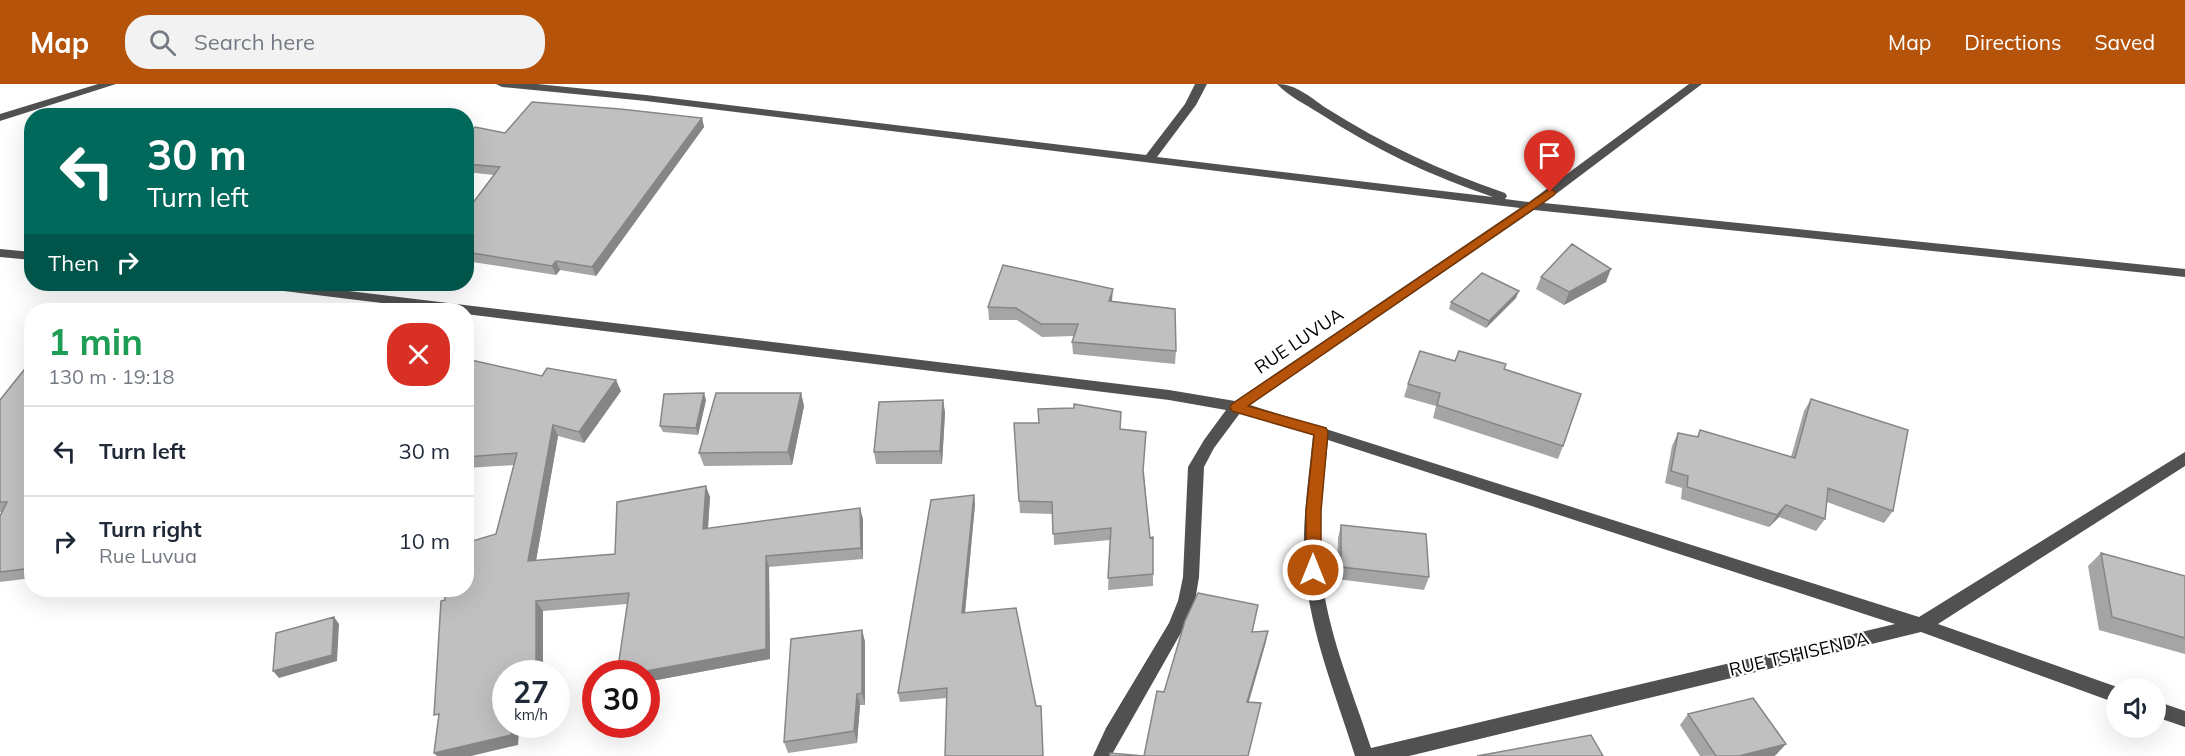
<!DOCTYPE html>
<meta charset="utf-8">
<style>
:root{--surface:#fff;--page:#f2f2f3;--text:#1f2937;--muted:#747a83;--line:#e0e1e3;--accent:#b45309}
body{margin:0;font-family:Mulish,sans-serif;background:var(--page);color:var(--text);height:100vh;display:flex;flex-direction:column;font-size:22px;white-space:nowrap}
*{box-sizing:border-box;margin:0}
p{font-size:20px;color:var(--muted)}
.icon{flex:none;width:33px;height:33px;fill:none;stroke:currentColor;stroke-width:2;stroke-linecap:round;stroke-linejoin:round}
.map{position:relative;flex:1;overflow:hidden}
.panel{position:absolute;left:24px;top:219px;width:450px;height:294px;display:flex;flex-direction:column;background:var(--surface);border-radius:24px;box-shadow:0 6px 24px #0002}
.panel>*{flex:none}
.top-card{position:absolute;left:24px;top:24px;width:450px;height:183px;border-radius:24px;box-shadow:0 6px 24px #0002;background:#00695c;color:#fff;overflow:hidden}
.controls{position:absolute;left:2106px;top:594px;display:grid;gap:12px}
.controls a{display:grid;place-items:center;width:60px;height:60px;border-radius:50%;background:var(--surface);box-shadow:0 6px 24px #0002;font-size:30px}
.speed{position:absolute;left:492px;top:576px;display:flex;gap:12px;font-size:30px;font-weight:700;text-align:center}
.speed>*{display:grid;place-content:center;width:78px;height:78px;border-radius:50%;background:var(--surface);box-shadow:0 6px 24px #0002;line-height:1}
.speed small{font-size:15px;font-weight:400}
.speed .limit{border:9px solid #d22;background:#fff;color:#111}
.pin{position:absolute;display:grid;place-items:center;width:51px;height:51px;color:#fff;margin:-62px -26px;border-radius:50% 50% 50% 0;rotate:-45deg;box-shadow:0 0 6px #0007}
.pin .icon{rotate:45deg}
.me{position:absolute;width:66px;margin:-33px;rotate:0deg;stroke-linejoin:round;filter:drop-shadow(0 0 4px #0008)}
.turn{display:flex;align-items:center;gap:21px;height:126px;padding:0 24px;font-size:27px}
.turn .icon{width:78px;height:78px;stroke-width:2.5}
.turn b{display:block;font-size:42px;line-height:51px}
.then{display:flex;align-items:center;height:57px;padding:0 24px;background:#0003;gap:12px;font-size:22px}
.round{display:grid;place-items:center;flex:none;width:63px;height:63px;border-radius:24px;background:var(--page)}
.head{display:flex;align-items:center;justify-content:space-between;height:102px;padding:0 24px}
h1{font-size:36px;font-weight:700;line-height:45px;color:#1e9e55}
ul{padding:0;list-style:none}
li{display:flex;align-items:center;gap:18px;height:90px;padding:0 24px;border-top:2px solid var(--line)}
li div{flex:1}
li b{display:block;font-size:22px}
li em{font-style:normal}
header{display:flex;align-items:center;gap:36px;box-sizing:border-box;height:84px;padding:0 30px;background:var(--accent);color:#fff}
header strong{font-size:28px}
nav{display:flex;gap:33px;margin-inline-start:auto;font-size:21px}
.search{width:420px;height:54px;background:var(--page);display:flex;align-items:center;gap:15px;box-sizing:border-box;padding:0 21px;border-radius:24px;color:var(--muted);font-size:22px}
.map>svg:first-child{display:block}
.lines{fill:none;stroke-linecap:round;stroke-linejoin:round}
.minor{fill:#515151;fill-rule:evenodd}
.wall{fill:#a5a5a5}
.shaded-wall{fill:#868686}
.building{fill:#c0c0c0;stroke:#868686;stroke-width:1.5}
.route{fill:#b45309;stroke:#753606;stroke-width:1.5}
.labels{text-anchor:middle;stroke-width:4.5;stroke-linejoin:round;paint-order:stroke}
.street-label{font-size:18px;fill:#000;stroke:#fff}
</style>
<header>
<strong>Map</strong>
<div class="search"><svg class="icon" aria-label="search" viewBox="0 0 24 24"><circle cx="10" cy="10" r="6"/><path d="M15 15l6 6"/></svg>Search here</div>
<nav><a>Map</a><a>Directions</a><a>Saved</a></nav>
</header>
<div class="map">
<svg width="2185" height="672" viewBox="0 0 2185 672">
<rect width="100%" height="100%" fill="#fff"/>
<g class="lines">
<path class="minor" d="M98 0H116L0 37V30Z
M496 0H537L646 11 1146 71 1185 20 1195 0H1207L1196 21 1157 73 1493 113C1431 92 1374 65 1319 29 1305 20 1288 12 1277 0 1296 0 1310 13 1326 24 1383 60 1441 87 1505 109L1507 112 1505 115 1529 118 1689 0H1702L1544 119 2185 185V193L1534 126 1250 321 1919 533 2185 368V382L1938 540 2120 604H2116V619L1921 548 1409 672H1355C1336 611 1310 549 1305 485 1301 440 1309 395 1313 351L1240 329 1214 364 1204 383 1199 493 1195 517 1186 540 1111 672H1093L1106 644 1169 539 1178 517 1183 493 1188 383 1204 356 1226 326 1169 316 466 230V226H439L259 204 252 200H291L1169 306 1235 317 1520 124 646 17 502 3ZM1328 356 1895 540 1371 664C1352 605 1326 546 1321 484 1318 441 1324 398 1328 356Z
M0 165 32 168V176L0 173Z
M2156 617 2185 627V643L2156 633Z"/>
</g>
<path class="wall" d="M702 34 704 43 596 192 560 186 556 191 466 177V128L494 91 466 88V52Z
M1541 193 1606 198 1564 221 1536 205Z
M1516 214 1486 244 1449 225 1451 218Z
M1112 218 1176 267 1175 280 1073 270 1072 258 1074 252 1042 253 1017 236H989L988 223Z
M32 276V494L0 498V432L3 428H0V316Z
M1455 277 1504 285 1563 362 1558 375 1433 334 1436 322 1404 313 1408 300Z
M466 280 542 292 621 307 584 359 558 352 536 477 615 470 710 413 708 445 863 435V475L769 483 770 575 646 598V590L627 520 543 527 506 640H519L518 661 438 636 445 516 496 450 514 381 466 384Z
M801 309 804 322 792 381 704 382 699 369Z
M1811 315 1893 427 1884 439 1827 418 1825 435 1816 447 1779 433 1769 443 1681 415 1682 404 1665 399 1672 362 1678 349 1697 353 1700 346 1791 373 1804 327Z
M706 316 698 351 663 348 660 342Z
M943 316 945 329 942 380H876L874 368Z
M1014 339 1120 345 1144 388 1153 490V502L1108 506 1110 456 1054 461 1053 430 1020 429Z
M974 411 975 420 965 529 947 614 900 618 898 609Z
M1341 441 1429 493 1424 506 1337 495 1338 454Z
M2101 469 2185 492V570L2099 546 2088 482Z
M862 546 865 558V621H860L857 659 788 669 784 658Z
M1688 630 1776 671 1700 672 1680 641Z"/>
<path class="shaded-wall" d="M702 34 704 43 596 192 592 183Z
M556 177 560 186 556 191 552 182Z
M1611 185 1606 198 1564 221 1569 208Z
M1113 205 1112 217H1109Z
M1519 207 1516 214 1486 244 1489 237Z
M616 296 621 307 584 359 579 348Z
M704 309 706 316 698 351 696 344Z
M801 309 804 322 792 381 788 368Z
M943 316 945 329 942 380 940 367Z
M553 341 558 352 534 488 528 477Z
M706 402 710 413 707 456 703 445Z
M974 411 975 420 964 539 962 529Z
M1786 421 1779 433 1769 443 1777 431Z
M860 424 863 435V475L861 464Z
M766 472 769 483 770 575 646 598V590H630Z
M536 517 543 527V590H536Z
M334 533 339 540 337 577 279 594 273 587Z
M862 546 865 558V621L862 609Z
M1268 547 1266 558 1246 628 1247 618Z
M857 610 860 621 857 659 854 647Z
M512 640H519L518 661 471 672H437L434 669Z
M1786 660 1776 671 1774 672H1739Z"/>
<path class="building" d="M532 18 620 25 702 34 592 183 556 177 552 182 466 168V128L500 83 466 80V52L475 43 505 49Z
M1572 160 1611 185 1569 208 1541 193Z
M1003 181 1113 205 1109 217 1175 225 1176 267 1072 258 1078 240H1041L1016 224 988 223Z
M1482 189 1519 207 1489 237 1451 218Z
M1420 267 1455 277 1459 267 1506 280 1504 285 1581 310 1563 362 1437 321 1440 309 1408 300Z
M32 276V484L0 488V432L7 418H0V316Z
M471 276 542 292 547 284 616 296 579 348 553 341 528 477 615 470 617 418 706 402 703 445 860 424 861 464 766 472V565L630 590H617L629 509 536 517V590H506V640H512L511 651 434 669 439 630 434 631 441 517 445 516V506H466V459L496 450 517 369 466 373V280H470Z
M704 309 696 344 660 342 664 310Z
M716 309H801L788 368 699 369Z
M1811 315 1908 346 1893 427 1828 404 1825 435 1786 421 1777 431 1687 403 1688 392 1671 387 1678 349 1698 353 1700 346 1795 374Z
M943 316 940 367 874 368 879 318Z
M1074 320 1121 328 1120 345 1146 348 1143 387 1150 454 1153 453V490L1108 494 1111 444 1053 450 1052 418 1019 417 1014 339H1039L1038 325 1074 324Z
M974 411 962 529 1016 524 1036 622H1041L1043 672H945L947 604 898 609 931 416Z
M1341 441 1426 450 1429 493 1341 483Z
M2101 469 2185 492V554L2112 533Z
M1198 509 1258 521 1252 548 1268 547 1247 618 1261 619 1248 672H1110V669L1144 672 1157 607 1164 608 1185 537Z
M334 533 332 571 273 587 276 549Z
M862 546V609L857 610 854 647 784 658 791 555Z
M1753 614 1786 660 1739 672H1716L1688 630Z
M1591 651 1603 672H1477Z"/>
<path class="route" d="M1550 105 1556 108 1554 111 1248 322 1326 344 1328 348 1321 427V486L1319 490 1313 492 1308 490 1306 486V427L1314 351 1232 327 1230 323 1232 320Z"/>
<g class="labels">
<g class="street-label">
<text transform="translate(1299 257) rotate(-34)" y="6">RUE LUVUA</text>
<text transform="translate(1799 570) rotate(-13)" y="6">RUE TSHISENDA</text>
</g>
</g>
</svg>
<div class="controls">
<a><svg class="icon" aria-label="sound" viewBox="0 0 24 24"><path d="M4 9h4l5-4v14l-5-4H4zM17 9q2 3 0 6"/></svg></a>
</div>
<div class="speed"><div>27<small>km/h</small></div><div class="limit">30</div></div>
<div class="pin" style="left:1550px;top:108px;background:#d93025"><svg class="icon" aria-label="arrive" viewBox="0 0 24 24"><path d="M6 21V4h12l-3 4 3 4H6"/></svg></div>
<svg class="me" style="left:1313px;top:486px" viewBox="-20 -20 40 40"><circle r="17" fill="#b45309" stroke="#fff" stroke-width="3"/><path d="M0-11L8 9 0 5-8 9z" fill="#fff"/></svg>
<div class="top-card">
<div class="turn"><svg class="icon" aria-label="left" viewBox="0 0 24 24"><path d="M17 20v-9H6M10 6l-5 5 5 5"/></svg><div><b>30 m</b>Turn left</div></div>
<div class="then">Then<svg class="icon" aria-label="right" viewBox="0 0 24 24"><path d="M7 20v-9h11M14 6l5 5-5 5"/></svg></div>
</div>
<section class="panel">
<div class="head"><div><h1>1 min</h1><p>130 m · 19:18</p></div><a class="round" style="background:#d93025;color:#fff"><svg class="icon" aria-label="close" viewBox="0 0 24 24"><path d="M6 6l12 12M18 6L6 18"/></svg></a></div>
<ul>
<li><svg class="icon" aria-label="left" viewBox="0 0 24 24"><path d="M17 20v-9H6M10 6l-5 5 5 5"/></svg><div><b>Turn left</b></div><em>30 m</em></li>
<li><svg class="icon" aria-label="right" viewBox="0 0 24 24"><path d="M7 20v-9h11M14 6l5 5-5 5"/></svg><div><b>Turn right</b><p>Rue Luvua</p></div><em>10 m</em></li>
</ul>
</section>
</div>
